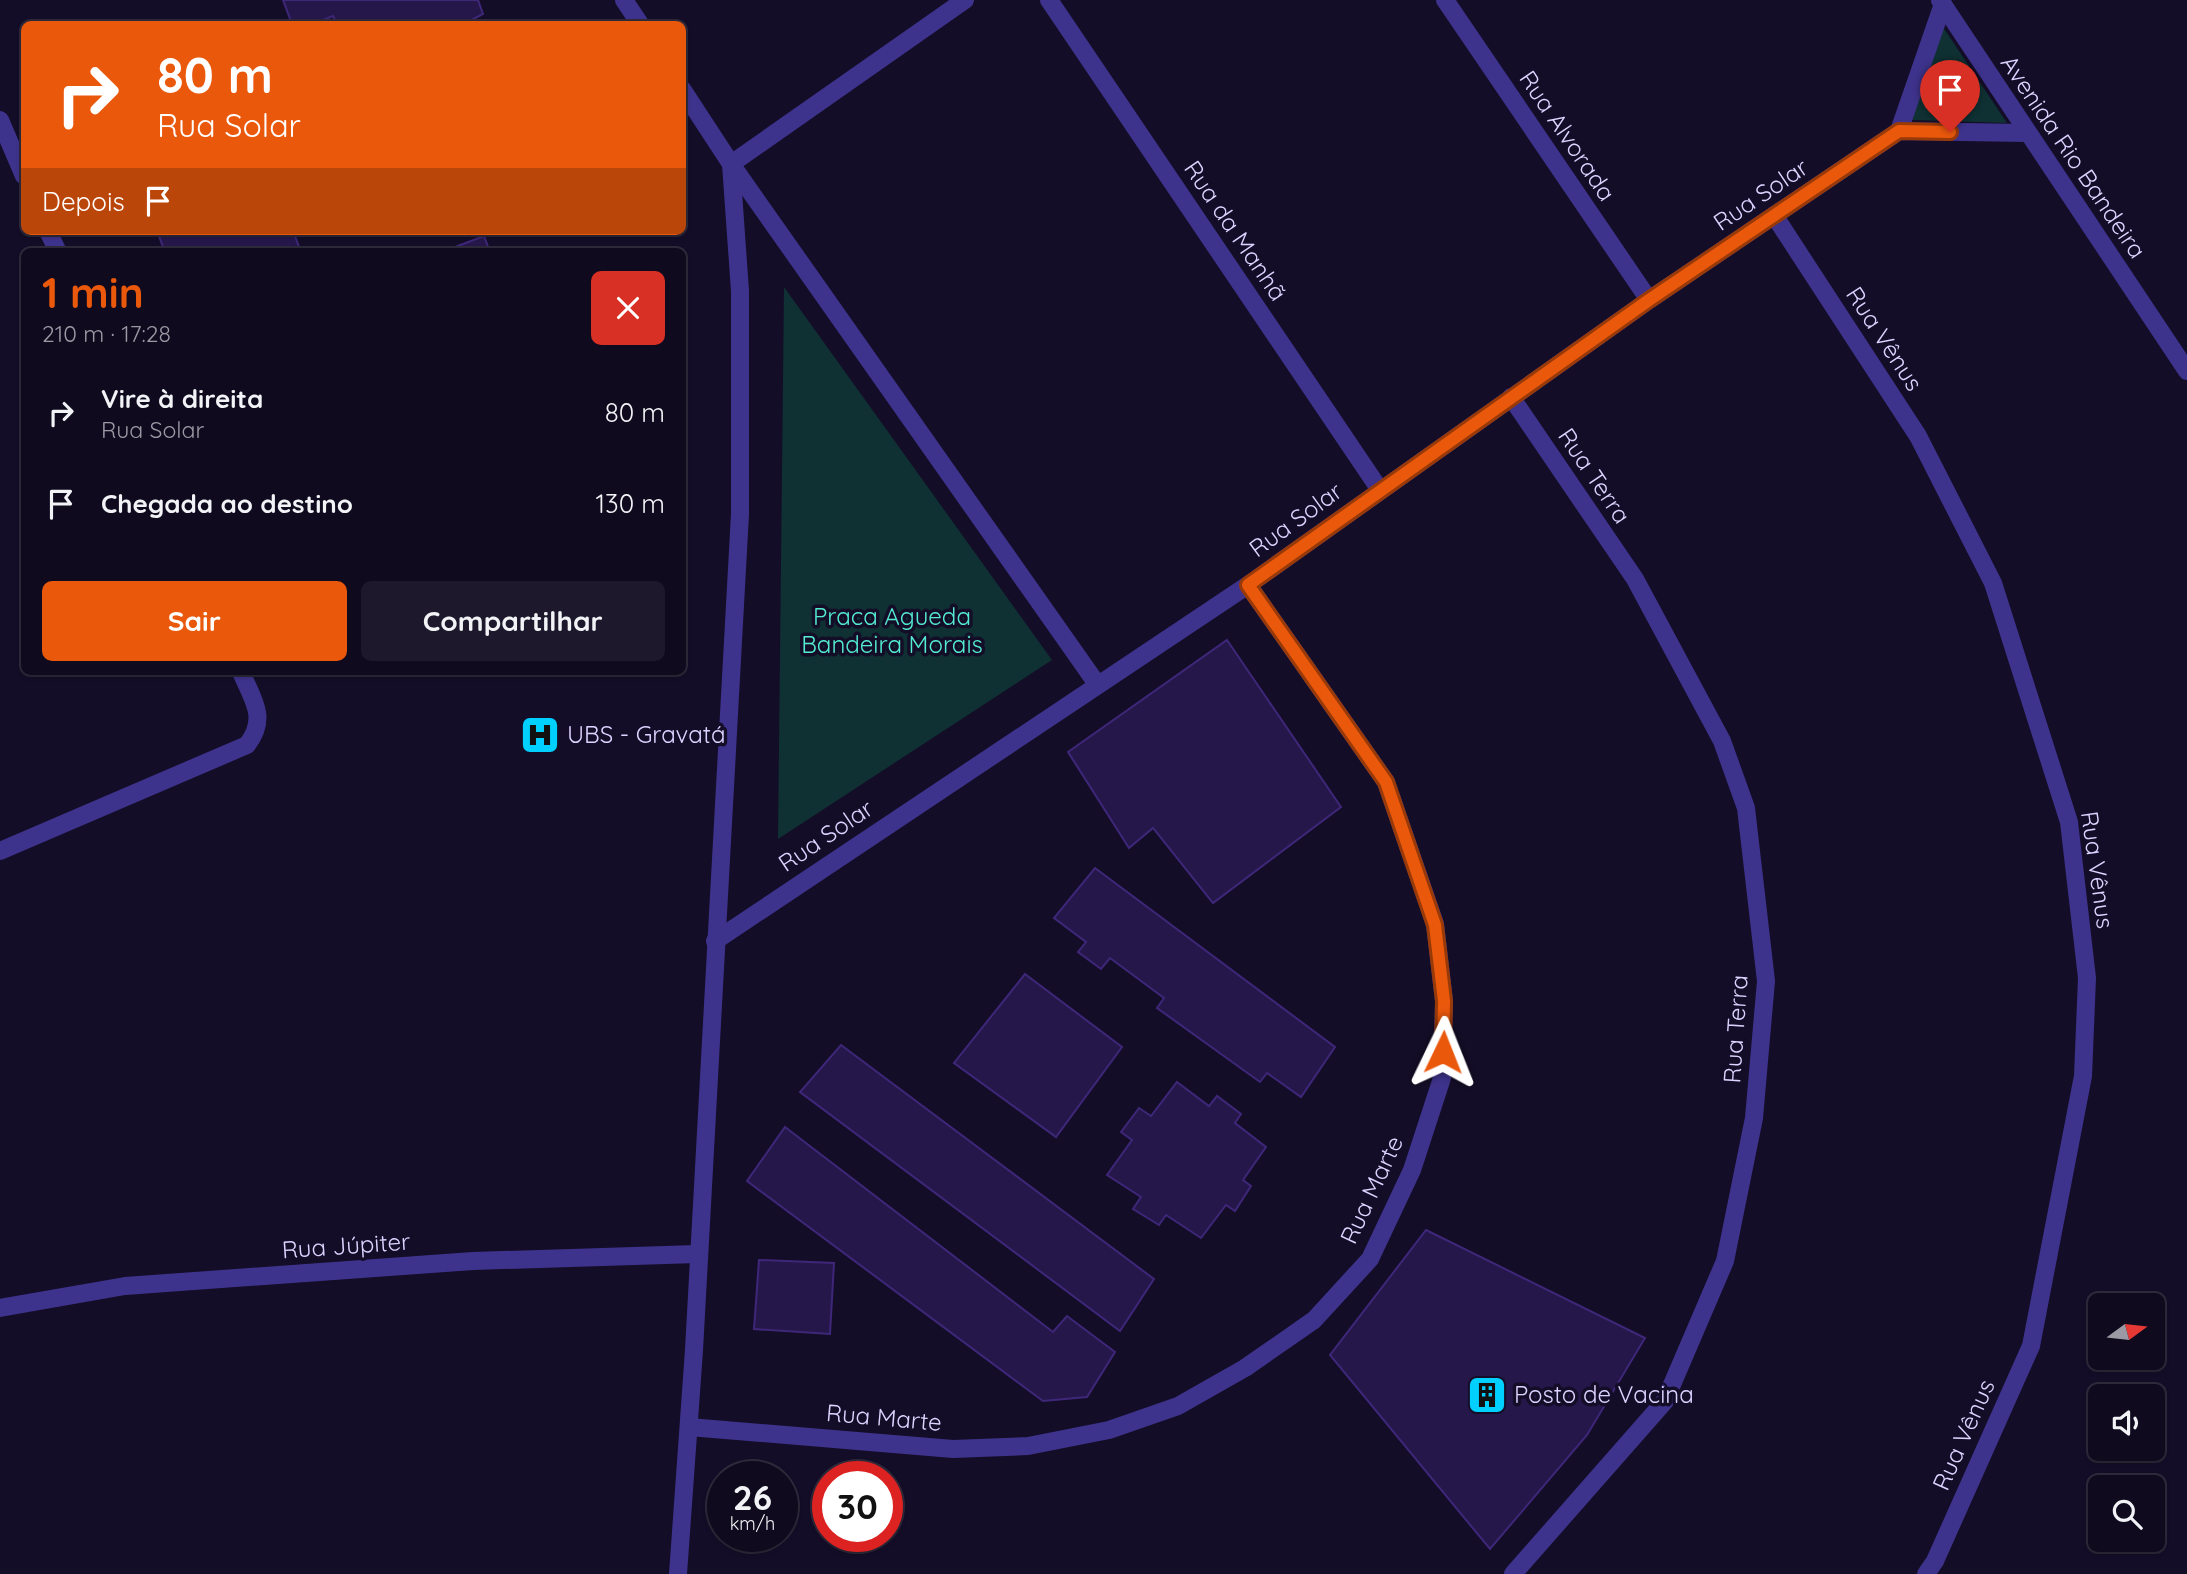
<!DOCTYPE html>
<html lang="pt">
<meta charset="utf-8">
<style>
:root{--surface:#0f0a1e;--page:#1d182b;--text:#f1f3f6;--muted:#9b9aa4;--line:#2f2b3c;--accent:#ea580c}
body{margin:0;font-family:Quicksand,sans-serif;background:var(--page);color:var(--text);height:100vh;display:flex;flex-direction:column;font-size:26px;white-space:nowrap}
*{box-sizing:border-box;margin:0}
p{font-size:23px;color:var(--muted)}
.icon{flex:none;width:38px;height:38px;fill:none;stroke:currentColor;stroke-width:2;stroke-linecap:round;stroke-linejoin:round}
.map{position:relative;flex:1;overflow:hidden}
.side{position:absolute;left:21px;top:248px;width:665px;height:427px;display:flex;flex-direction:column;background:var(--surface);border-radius:10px;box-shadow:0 2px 5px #0004,0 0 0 2px var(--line)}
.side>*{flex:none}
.banner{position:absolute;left:21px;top:21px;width:665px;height:214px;border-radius:10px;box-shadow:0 2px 5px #0004,0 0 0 2px var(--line);background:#ea580c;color:#fff;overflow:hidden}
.needle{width:46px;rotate:75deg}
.buttons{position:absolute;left:2088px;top:1293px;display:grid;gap:14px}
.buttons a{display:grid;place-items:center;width:77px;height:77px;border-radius:10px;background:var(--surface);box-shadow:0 2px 5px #0004,0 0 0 2px var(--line);font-size:35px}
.speed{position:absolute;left:707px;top:1461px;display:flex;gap:14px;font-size:35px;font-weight:700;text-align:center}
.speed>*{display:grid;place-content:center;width:91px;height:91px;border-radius:50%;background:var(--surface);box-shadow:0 2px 5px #0004,0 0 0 2px var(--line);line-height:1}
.speed small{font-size:18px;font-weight:400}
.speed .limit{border:10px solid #d22;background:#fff;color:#111}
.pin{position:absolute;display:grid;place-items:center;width:60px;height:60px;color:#fff;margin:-72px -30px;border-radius:50% 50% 50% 0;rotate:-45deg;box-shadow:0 0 7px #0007}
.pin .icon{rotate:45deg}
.me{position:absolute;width:77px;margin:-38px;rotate:2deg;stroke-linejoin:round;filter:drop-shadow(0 0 5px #0008)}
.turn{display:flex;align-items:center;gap:24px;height:147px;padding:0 21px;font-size:32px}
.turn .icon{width:91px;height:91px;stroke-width:2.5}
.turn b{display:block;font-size:49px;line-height:60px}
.then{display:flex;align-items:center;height:66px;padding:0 21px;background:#0003;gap:14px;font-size:26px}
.round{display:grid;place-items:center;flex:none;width:74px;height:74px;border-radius:10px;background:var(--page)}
.headline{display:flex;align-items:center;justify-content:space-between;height:119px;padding:0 21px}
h1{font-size:42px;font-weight:800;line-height:52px;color:var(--accent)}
.cta{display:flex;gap:14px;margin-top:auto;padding:14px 21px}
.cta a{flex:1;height:80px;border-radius:10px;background:var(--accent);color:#fff;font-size:28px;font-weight:800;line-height:80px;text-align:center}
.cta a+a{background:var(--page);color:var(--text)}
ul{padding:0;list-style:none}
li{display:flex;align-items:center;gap:21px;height:91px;padding:0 21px}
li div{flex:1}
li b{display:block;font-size:26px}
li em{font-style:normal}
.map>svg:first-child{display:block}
.green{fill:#0f3133}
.building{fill:#26174b;stroke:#3e2779;stroke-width:2}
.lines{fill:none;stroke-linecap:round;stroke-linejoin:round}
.minor{stroke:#3e338c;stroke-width:18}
.tertiary{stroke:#3e338c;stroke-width:18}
.route-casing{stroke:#983908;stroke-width:18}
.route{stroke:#ea580c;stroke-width:12}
.labels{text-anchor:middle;stroke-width:7;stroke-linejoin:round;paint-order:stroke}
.street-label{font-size:24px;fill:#dcd4ff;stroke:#140d28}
.park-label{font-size:24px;fill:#53ecd2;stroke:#140d28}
.poi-label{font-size:24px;fill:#dcd4ff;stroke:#140d28;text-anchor:start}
</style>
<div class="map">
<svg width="2187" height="1574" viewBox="0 0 2187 1574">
<rect width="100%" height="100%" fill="#140d28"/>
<path class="green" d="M1943 27 2007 123 1912 120Z
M784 287 1052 660 778 839Z"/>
<path class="building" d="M283 0H478L483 14 464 24H337L333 16 313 24H292Z
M157 231H293L301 252H165Z
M484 236 490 252H442Z
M1227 640 1341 807 1213 903 1153 828 1129 848 1068 752Z
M1095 868 1335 1047 1301 1097 1267 1073 1260 1082 1157 1008 1164 998 1110 958 1101 969 1078 952 1086 942 1054 918Z
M1025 974 1122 1047 1056 1137 954 1063Z
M841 1045 1154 1279 1120 1331 800 1092Z
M1177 1082 1209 1106 1217 1096 1241 1114 1235 1123 1266 1147 1243 1180 1251 1186 1235 1211 1226 1205 1201 1238 1166 1215 1159 1225 1133 1209 1141 1197 1107 1175 1132 1140 1121 1132 1139 1108 1151 1116Z
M785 1127 1053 1332 1067 1316 1115 1352 1087 1397 1043 1401 747 1181Z
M1426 1230 1645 1338 1587 1435 1490 1549 1330 1355Z
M759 1260 834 1263 830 1334 754 1329Z"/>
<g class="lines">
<path class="minor" d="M965 0 731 164 1097 684
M1049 0 1380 490
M1445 0 1649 300
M0 120 24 176
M1899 131 1943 4
M1774 215 1918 436 1993 583 2069 822 2087 978 2083 1076 2031 1346 1935 1561 1926 1574
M48 231 58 252
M1511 397 1635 579 1722 741 1746 808 1766 981 1754 1118 1725 1261 1665 1401 1513 1574
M0 851 247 745C268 718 253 700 241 672
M715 941 1248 585 1649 300 1899 131 2026 133
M0 1308 125 1286 473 1261 697 1254
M689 1427 953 1449 1028 1446 1109 1430 1178 1406 1245 1368 1314 1320 1370 1259 1412 1170 1442 1078 1444 1001 1435 924 1386 782 1248 585"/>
<path class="tertiary" d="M624 0 640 24
M1940 0 2187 371
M678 1574 694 1350 740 514V291L731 164 682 89"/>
</g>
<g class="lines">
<g class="route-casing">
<path id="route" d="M1443 1052 1444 1001 1435 925 1386 782 1248 585 1649 300 1899 131 1950 132"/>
</g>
<use href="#route" class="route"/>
</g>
<defs>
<g id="hospital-square" transform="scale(2.0125)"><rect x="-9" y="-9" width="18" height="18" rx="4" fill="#00d0ff" stroke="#140d28"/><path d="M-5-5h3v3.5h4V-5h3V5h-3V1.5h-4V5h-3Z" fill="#111"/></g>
<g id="building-square" transform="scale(2.0125)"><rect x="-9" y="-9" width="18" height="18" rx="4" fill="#00d0ff" stroke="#140d28"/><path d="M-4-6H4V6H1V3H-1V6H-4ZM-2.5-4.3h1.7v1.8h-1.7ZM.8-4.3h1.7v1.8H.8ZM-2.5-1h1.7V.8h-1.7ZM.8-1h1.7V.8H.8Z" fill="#111"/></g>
</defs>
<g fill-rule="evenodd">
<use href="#hospital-square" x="540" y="735"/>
<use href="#building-square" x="1487" y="1395"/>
</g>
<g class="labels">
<g class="street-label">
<text transform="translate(1567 136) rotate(56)" y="8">Rua Alvorada</text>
<text transform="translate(2073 157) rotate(56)" y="8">Avenida Rio Bandeira</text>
<text transform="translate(1761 195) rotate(-34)" y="8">Rua Solar</text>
<text transform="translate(1235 231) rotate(56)" y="8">Rua da Manhã</text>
<text transform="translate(1884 339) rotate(57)" y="8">Rua Vênus</text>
<text transform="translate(1594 476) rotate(56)" y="8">Rua Terra</text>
<text transform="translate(1296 520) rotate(-36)" y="8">Rua Solar</text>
<text transform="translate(826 836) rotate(-34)" y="8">Rua Solar</text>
<text transform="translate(2097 870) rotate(82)" y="8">Rua Vênus</text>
<text transform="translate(1736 1029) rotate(-86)" y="8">Rua Terra</text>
<text transform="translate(1372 1190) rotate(-65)" y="8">Rua Marte</text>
<text transform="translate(346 1246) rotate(-4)" y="8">Rua Júpiter</text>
<text transform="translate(884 1418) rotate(5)" y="8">Rua Marte</text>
<text transform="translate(1964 1435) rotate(-66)" y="8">Rua Vênus</text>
</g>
<g class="park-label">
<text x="892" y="625">Praca Agueda<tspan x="892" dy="28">Bandeira Morais</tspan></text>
</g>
<g class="poi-label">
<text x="567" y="743">UBS - Gravatá</text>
<text x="1514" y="1403">Posto de Vacina</text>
</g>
</g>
</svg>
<div class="buttons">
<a><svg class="needle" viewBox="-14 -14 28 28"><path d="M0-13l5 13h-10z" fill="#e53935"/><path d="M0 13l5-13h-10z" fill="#9b9aa4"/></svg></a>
<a><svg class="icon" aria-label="sound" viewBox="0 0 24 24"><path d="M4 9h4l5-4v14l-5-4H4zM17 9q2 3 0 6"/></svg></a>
<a><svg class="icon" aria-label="search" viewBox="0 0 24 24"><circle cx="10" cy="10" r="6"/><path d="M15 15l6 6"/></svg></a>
</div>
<div class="speed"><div>26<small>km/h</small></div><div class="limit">30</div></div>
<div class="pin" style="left:1950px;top:132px;background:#d93025"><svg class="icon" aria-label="arrive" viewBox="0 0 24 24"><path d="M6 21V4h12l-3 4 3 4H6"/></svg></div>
<svg class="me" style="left:1443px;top:1052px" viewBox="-20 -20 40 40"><path d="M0-17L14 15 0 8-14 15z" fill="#ea580c" stroke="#fff" stroke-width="4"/></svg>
<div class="banner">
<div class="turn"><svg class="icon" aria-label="right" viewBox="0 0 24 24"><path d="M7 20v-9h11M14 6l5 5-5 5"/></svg><div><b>80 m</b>Rua Solar</div></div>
<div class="then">Depois<svg class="icon" aria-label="arrive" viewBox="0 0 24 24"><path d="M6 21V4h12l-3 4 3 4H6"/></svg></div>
</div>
<section class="side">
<div class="headline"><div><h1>1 min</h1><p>210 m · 17:28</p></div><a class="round" style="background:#d93025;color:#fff"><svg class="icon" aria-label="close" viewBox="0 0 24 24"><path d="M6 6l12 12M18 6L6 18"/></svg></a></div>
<ul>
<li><svg class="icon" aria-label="right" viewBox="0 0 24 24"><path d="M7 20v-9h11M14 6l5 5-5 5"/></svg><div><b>Vire à direita</b><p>Rua Solar</p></div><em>80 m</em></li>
<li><svg class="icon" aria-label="arrive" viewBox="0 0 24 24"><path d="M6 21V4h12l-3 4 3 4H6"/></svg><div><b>Chegada ao destino</b></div><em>130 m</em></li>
</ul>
<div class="cta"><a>Sair</a><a>Compartilhar</a></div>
</section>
</div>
